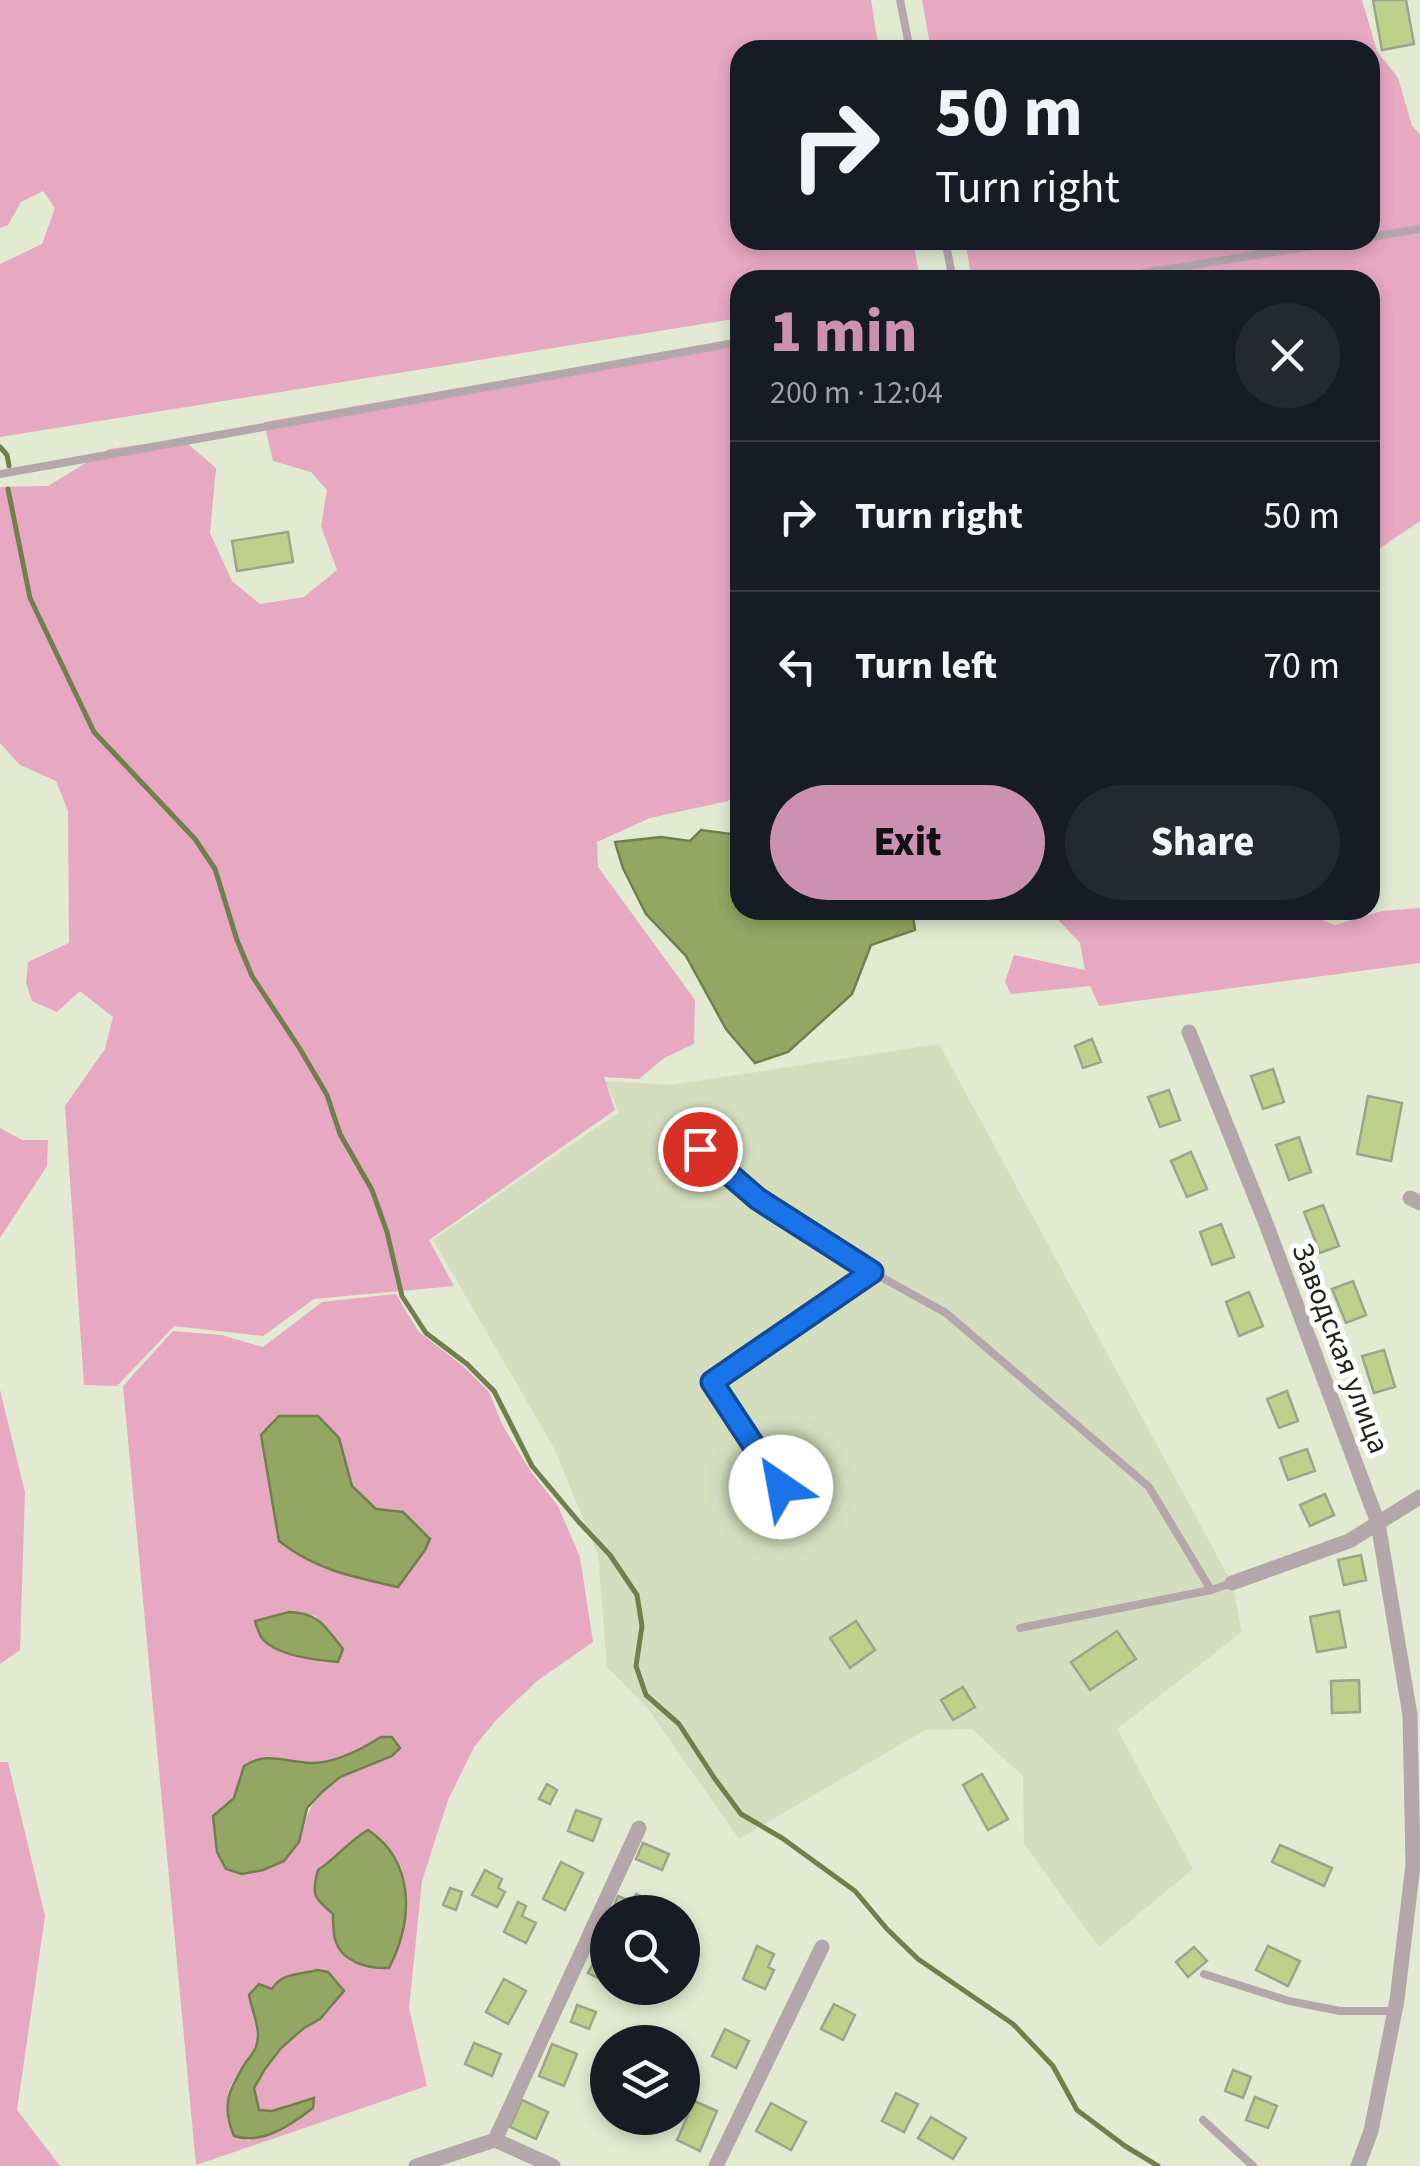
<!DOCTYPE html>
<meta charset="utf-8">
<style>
:root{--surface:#171b24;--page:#242831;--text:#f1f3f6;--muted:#9ea1a6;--line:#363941;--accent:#cc90b3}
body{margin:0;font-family:"Source Sans 3",sans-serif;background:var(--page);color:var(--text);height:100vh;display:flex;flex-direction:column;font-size:38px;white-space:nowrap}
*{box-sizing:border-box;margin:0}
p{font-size:32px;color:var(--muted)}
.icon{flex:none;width:55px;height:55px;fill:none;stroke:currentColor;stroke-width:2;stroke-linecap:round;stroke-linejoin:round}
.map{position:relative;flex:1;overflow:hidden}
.sheet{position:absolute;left:730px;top:270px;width:650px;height:650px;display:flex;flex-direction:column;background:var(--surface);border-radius:30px;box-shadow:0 5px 15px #0003}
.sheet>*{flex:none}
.hud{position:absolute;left:730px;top:40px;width:650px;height:210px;border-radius:30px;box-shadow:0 5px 15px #0003;background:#171b24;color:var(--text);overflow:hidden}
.tools{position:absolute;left:590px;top:1895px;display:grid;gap:20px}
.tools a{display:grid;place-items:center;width:110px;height:110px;border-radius:50%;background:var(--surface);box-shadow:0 5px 15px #0003;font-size:50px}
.pin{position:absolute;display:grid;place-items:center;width:85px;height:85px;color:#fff;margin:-42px;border:5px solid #fff;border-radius:50%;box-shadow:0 2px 10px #0007}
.me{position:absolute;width:110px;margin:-55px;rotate:327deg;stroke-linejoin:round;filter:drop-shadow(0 0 8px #0008)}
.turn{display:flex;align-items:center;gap:35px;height:210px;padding:0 40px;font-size:45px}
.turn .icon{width:130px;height:130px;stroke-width:2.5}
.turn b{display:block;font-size:70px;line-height:85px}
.round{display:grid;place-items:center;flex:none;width:105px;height:105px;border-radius:52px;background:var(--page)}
.head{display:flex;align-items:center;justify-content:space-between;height:170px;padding:0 40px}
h1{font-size:60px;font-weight:800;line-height:75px;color:var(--accent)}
.button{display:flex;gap:20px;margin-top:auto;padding:20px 40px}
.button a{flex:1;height:115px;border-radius:60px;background:var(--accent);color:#111;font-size:40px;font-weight:800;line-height:115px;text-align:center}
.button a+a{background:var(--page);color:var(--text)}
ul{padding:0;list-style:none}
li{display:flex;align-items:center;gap:30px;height:150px;padding:0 40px;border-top:2px solid var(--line)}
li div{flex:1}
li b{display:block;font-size:38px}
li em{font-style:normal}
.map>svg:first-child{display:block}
.built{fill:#d4debf}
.green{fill:#e7a8c1;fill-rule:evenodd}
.water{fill:#93a662;stroke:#717f4d;stroke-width:2.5}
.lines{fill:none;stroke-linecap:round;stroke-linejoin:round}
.stream{stroke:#717f4d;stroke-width:5}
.building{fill:#bdd18b;stroke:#9ca48c;stroke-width:2.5}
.service{stroke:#b4a7ac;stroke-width:8}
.minor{stroke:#b4a7ac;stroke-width:15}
.route-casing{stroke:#114b97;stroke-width:25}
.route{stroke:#1a73e8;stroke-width:18}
.labels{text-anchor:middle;stroke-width:10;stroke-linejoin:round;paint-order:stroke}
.street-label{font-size:30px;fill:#22241b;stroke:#fff}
</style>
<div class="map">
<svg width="1420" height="2166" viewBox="0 0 1420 2166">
<rect width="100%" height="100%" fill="#e2ead1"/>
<path class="built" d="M939 1044 1232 1583 1242 1632 1117 1729 1193 1869 1099 1947 1024 1844 1023 1776 972 1729 925 1730 739 1839 648 1709 607 1667 598 1555 554 1448 433 1240 619 1112 605 1081 670 1085Z"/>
<path class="green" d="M0 0H871L879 50H740V240H913L920 280H740V318L0 437V264L42 244 55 208 43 191 21 202 8 225 0 228Z
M922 0H1362L1377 51 1398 78 1412 126 1420 134V521L1380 548 1370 577V280H972L965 240H1370V50H931Z
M740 339V790L728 801 650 818 597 842 598 867 695 1000 694 1044 664 1058 639 1079 604 1077 615 1110 429 1240 454 1286 314 1299 263 1336 174 1326 117 1386 84 1385 65 1106 105 1049 113 1017 80 991 57 1012 32 1001 26 983 28 962 69 943 68 811 56 781 20 765 0 743V487L48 486 109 449 182 439 216 468 210 533 232 581 260 604 304 597 337 570 321 526 327 490 311 472 273 461 264 422Z
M1420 908V963L1099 1006 1090 986 1011 994 1005 982 1014 955 1085 970 1080 943 1049 910H1295L1335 925 1382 911Z
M0 1128 22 1140H48L47 1166 0 1238Z
M396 1294 418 1331 464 1367 489 1392 503 1426 531 1472 558 1506 580 1557 593 1642 537 1681 497 1719 474 1747 448 1800 422 1881 409 2008 427 2086 196 2165 123 1386 173 1331 221 1335 263 1347 322 1302ZM339 1438 352 1485 376 1509 403 1513 341 1574ZM295 1612 316 1616 343 1649 296 1655 284 1653 264 1617ZM381 1737 392 1756C353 1769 313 1783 304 1827L242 1874 227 1869 217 1852 222 1806 234 1798 244 1766C268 1750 289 1764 314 1763 338 1762 361 1749 381 1737ZM377 1836C385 1845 396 1855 401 1867 414 1900 400 1937 389 1968L379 1969 352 1962 335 1943 333 1914 317 1871 337 1858 355 1838ZM317 1970 328 1972 343 1991 320 2019 304 2028 281 2048 254 2088 259 2110 272 2111 291 2103 264 2134 248 2141 227 2120C227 2112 227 2103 228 2095 236 2059 268 2059 252 2014L273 1989 288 1975H301Z
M0 1390 25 1492 20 1650 0 1664Z
M0 1762H8L45 1916 17 2110 60 2166H0Z"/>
<path class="water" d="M740 828V910H912L915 930 871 945 852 994 788 1052 755 1063 726 1029 686 956 646 914 623 868 615 842 661 837 690 841 701 830 731 834Z
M279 1416H318L339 1438 352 1486 376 1509 403 1512 430 1539 425 1550 398 1587C353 1577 316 1570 279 1541L261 1435Z
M289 1612C320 1613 325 1627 343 1649L338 1662C316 1660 275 1656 261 1637 260 1635 255 1623 255 1621Z
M381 1737H392L400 1748 392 1756 340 1777 322 1792 307 1808 299 1842 284 1861 263 1870 242 1874 226 1869 217 1852 213 1816 234 1798 244 1766C268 1750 289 1764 314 1763 338 1762 362 1749 381 1737Z
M368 1830C416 1862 413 1921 389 1968 368 1969 341 1962 335 1939 333 1932 333 1922 333 1914 314 1897 311 1896 318 1870 336 1858 349 1841 368 1830Z
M317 1970 328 1972 344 1991 320 2019 304 2028 281 2048 265 2069 254 2088 259 2110 272 2111 314 2098 313 2108C291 2125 262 2145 234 2136 221 2105 229 2089 246 2062 249 2058 253 2054 255 2049 263 2033 252 2012 249 1995L259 1984 272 1989C282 1972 300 1975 317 1970Z"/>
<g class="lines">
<path class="stream" d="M0 447 7 455 9 466
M8 489 30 598 94 732 195 839 215 869 237 940 252 976 300 1049 327 1095 340 1134 372 1190 387 1232 402 1296 426 1333 467 1364 494 1391 532 1466 578 1521 610 1555 637 1595 642 1626 636 1666 646 1695 679 1724 715 1779 741 1814 782 1838 855 1891 887 1929 918 1959 1013 2024 1053 2066 1077 2110 1125 2146 1158 2166"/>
</g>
<path class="building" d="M1373 0H1406L1414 44 1382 50Z
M288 532 293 562 237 571 232 541Z
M1092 1039 1101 1062 1083 1068 1075 1046Z
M1273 1069 1284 1102 1263 1109 1251 1076Z
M1169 1090 1180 1120 1160 1127 1148 1097Z
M1368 1096 1402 1103 1391 1161 1357 1154Z
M1299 1137 1311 1172 1289 1180 1276 1145Z
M1191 1152 1207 1189 1187 1197 1171 1161Z
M1323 1205 1339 1246 1320 1253 1304 1212Z
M1221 1224 1234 1257 1212 1265 1200 1232Z
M1353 1281 1366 1315 1346 1323 1332 1289Z
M1249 1292 1263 1326 1239 1336 1226 1302Z
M1384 1350 1395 1387 1374 1393 1362 1356Z
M1287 1391 1298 1421 1279 1428 1267 1399Z
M1307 1449 1315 1471 1288 1480 1280 1458Z
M1325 1494 1334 1515 1310 1526 1300 1505Z
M1361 1555 1366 1580 1344 1585 1338 1560Z
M1339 1611 1346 1647 1317 1652 1310 1617Z
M856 1621 875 1650 850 1668 830 1638Z
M1117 1631 1136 1659 1090 1690 1071 1662Z
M1359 1680 1360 1712 1332 1713 1331 1681Z
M963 1687 975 1707 953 1720 941 1700Z
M982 1774 1008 1819 988 1830 963 1785Z
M547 1784 557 1790 550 1804 539 1799Z
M576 1810 601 1819 593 1841 568 1831Z
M643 1843 669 1854 662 1870 636 1859Z
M1280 1845 1332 1868 1324 1886 1272 1862Z
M561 1862 583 1873 565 1910 543 1899Z
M485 1870 502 1879 498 1888 505 1892 497 1907 472 1895Z
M450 1888 462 1892 456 1910 443 1905Z
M636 1894 643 1897 640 1905 649 1909 647 1912H619L621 1909 614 1906 618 1896 632 1902Z
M518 1902 526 1906 522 1916 536 1923 526 1943 504 1932Z
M757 1946 774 1954 768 1967 774 1970 765 1989 743 1979Z
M1268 1946 1300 1961 1288 1986 1256 1970Z
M1194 1947 1207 1961 1188 1977 1176 1962Z
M600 1950 608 1954V1983L588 1973Z
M504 1979 526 1991 508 2024 486 2012Z
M834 2004 855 2015 843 2040 821 2029Z
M577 2005 596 2012 589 2029 571 2022Z
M725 2029 749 2041 736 2068 712 2056Z
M474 2043 501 2054 492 2076 465 2064Z
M552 2044 577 2054 564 2086 539 2076Z
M1233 2070 1251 2077 1243 2098 1225 2091Z
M896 2093 918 2104 904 2132 882 2121Z
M1255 2097 1277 2106 1268 2128 1246 2120Z
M522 2100 548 2112 536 2139 510 2127Z
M694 2101 717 2111 700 2151 677 2140Z
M771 2103 806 2122 791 2150 756 2131Z
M931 2117 966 2138 953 2159 918 2138Z"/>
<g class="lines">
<path class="service" d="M900 0 910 50
M1370 237 1420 229
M945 240 953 280
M1100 280 1349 240
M0 474 740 342
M700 1149 758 1199 872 1272 946 1313 1149 1487 1211 1590
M781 1487 712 1382 872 1272
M1020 1628 1211 1590 1232 1583
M1204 1974 1289 2001 1340 2011H1395
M1203 2120 1253 2166"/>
<path class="minor" d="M1189 1032 1265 1221 1378 1523 1410 1715 1413 1865 1397 2000 1371 2131 1358 2166
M1410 1198 1420 1203
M1232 1583 1349 1541 1420 1497
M495 2140 639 1828
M416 2166 495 2140 553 2166
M716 2166 822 1947"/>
</g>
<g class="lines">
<g class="route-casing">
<path id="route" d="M700 1149 758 1199 872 1272 712 1382 781 1487"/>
</g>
<use href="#route" class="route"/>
</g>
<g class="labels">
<g class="street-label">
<text transform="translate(1341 1348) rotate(69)" y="10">Заводская улица</text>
</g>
</g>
</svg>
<div class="tools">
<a><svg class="icon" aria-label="search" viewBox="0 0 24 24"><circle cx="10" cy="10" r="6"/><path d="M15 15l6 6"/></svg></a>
<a><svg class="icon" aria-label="layers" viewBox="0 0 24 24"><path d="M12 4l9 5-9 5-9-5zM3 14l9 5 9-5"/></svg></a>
</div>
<div class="pin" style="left:700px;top:1149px;background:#d93025"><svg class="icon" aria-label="arrive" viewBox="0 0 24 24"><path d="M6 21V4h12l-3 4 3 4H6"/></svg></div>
<svg class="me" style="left:781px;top:1487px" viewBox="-20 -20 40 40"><circle r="19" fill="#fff"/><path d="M0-13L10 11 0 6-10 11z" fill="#1a73e8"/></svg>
<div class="hud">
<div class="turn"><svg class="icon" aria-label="right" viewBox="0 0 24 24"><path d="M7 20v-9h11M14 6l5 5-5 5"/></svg><div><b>50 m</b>Turn right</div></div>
</div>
<section class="sheet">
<div class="head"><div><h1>1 min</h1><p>200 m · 12:04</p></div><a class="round"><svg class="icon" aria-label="close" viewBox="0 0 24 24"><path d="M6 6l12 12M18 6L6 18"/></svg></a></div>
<ul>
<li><svg class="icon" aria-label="right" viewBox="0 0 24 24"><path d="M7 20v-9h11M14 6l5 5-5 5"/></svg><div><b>Turn right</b></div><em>50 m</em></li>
<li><svg class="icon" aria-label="left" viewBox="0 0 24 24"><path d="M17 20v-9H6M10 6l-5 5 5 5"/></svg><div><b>Turn left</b></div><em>70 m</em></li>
</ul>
<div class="button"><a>Exit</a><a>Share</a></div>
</section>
</div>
